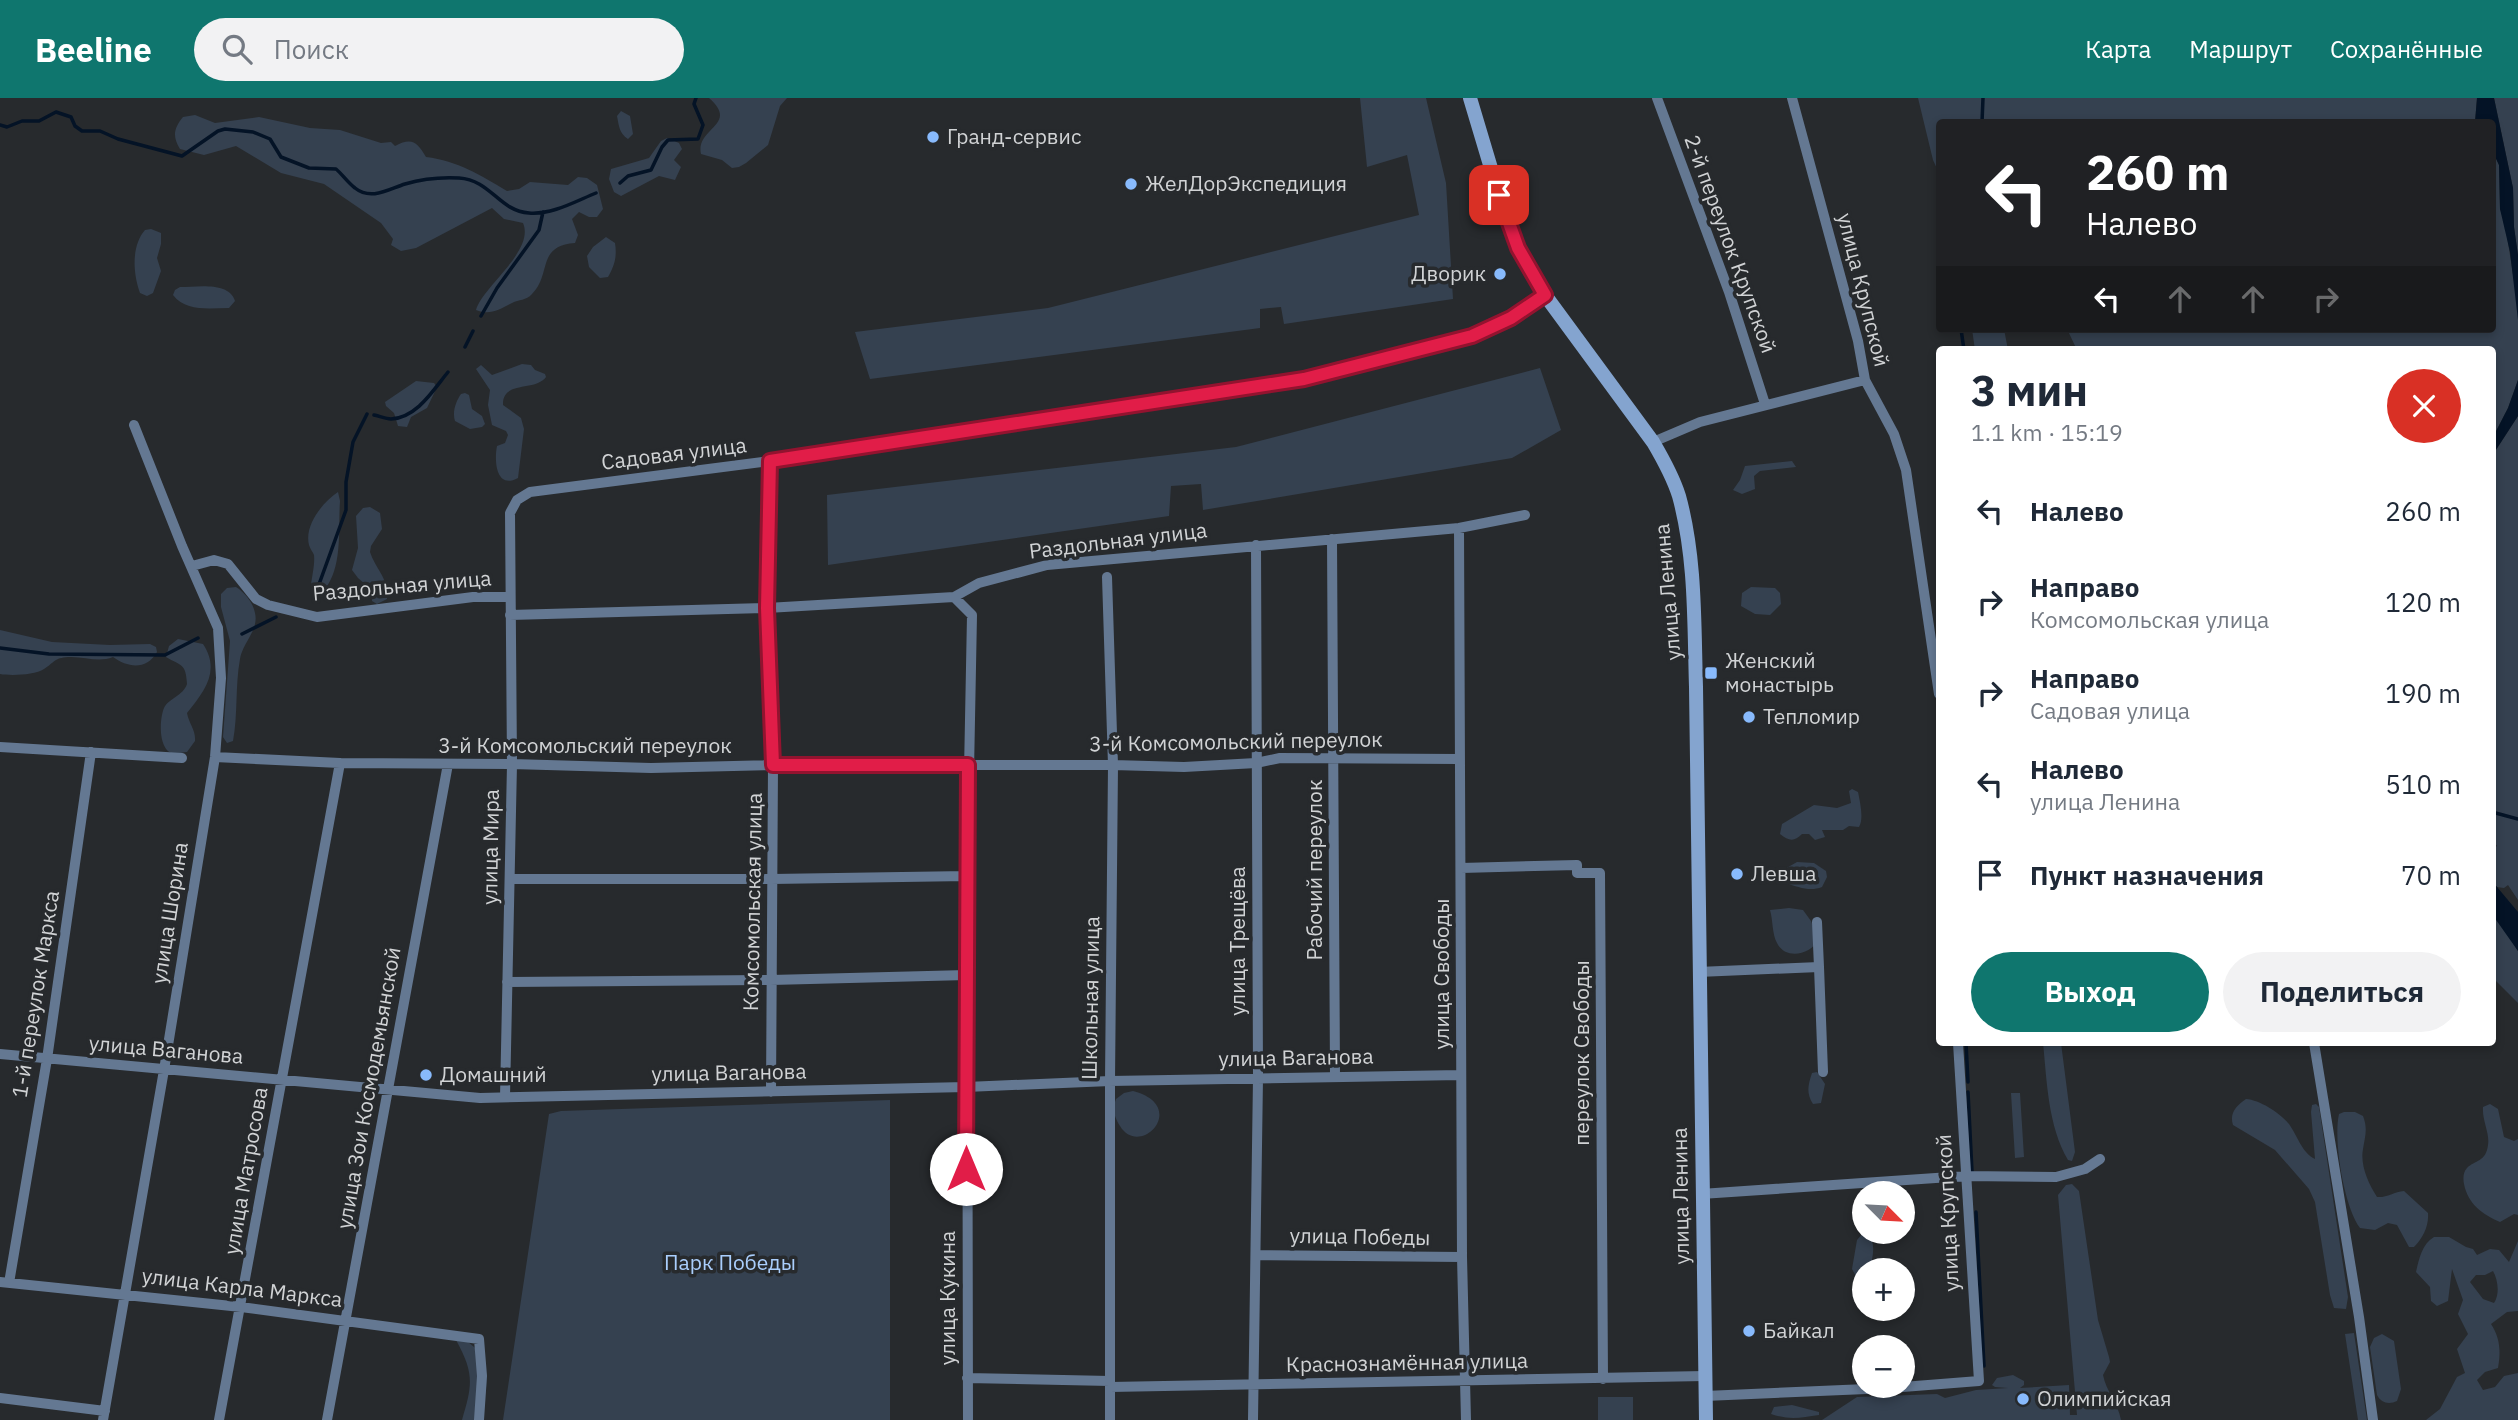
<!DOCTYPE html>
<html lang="ru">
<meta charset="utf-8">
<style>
:root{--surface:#fff;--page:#f2f2f3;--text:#1f2937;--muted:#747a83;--accent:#0f766e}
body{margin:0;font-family:"IBM Plex Sans",sans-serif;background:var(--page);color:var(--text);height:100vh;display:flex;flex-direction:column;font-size:26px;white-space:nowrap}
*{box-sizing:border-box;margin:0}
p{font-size:23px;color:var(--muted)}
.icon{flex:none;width:38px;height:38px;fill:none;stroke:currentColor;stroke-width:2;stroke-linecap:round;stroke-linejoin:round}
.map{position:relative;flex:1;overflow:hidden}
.details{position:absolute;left:1936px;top:248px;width:560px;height:700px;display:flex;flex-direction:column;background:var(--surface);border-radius:7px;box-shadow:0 4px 10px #0003}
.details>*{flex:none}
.hud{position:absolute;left:1936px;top:21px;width:560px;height:214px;border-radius:7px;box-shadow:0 4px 10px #0003;background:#202124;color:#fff;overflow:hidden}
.needle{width:46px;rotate:114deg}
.controls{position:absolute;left:1852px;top:1083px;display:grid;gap:14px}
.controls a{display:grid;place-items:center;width:63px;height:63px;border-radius:50%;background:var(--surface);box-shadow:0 4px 10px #0003;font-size:35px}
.pin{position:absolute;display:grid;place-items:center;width:60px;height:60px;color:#fff;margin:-30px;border-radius:14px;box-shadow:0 4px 10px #0006}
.me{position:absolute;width:77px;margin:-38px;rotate:0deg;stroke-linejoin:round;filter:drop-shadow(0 0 5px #0008)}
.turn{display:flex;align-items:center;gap:24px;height:147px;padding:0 35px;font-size:32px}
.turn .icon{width:91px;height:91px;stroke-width:2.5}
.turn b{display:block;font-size:49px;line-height:60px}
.lanes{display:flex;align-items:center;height:66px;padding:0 35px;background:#0003;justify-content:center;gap:35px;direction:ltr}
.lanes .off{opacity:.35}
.round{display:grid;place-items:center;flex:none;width:74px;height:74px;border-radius:37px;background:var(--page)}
.summary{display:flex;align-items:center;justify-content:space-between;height:119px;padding:0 35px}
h1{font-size:42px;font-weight:800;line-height:52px}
.button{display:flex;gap:14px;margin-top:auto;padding:14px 35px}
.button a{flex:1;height:80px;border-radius:42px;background:var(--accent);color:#fff;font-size:28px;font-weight:800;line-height:80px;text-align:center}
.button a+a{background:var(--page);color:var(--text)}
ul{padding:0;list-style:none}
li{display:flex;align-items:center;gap:21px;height:91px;padding:0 35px}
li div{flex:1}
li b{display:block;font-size:26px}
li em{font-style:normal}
header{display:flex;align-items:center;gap:42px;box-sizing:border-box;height:98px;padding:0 35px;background:var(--accent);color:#fff}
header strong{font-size:33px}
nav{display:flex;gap:38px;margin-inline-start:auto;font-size:24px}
.search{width:490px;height:63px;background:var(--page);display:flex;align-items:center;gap:18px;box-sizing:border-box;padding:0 24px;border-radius:38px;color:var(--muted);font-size:26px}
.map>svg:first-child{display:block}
.green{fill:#354150;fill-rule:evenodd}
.water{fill:#041326}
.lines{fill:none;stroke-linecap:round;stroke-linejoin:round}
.stream{stroke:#041326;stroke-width:3.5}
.street{stroke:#647892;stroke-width:10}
.secondary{stroke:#84a4cf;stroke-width:14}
.route-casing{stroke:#92132f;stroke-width:18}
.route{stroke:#e11d48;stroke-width:12}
.poi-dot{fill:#88bafc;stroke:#272a2d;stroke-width:2.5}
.labels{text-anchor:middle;stroke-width:7;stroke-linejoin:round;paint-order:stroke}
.poi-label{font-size:21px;fill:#d1d3d5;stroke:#272a2d;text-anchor:start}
.street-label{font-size:21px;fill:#d1d3d5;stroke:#272a2d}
.park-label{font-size:21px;fill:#aacefc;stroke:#272a2d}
</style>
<header>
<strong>Beeline</strong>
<div class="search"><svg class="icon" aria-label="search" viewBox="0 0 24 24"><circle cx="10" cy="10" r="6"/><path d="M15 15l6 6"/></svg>Поиск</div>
<nav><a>Карта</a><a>Маршрут</a><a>Сохранённые</a></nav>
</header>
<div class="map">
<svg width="2518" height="1322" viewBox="0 0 2518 1322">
<rect width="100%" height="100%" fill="#272a2d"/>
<path class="green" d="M709 0H787L780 8 768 47 746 65 739 69 732 70 722 62 701 56C695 30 740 27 709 0Z
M1360 0H1426L1446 85 1453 201 1284 226 1281 209 1260 211V230L870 281 855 234 1048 210 1419 117 1407 57 1367 69Z
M1918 0H2477L2475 24H1939V75L1933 62Z
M2494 0H2518V157L2514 129 2513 90Z
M621 13 630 18 633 36 628 41C619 35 619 28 617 18Z
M195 17 215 25 259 19 310 30 340 32 381 45 391 44 395 48C412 39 417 44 426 59 458 63 480 77 507 93L519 91 530 84 568 87 578 79 587 80 597 87 603 111 597 119H589L579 114 572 121 578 137 575 145C536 148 552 176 532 196 526 203 519 201 512 205 500 211 490 218 476 212 483 188 535 153 523 125L504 121 492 110 416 150 401 153 391 147 393 141 381 125 324 86 281 75 236 48 204 57 180 51C172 38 174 30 183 19Z
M667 40 679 45 682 51 674 62 681 69 675 82 659 78 621 98 614 94 609 81 611 71 649 60 661 43Z
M2492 52 2499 67 2500 111 2505 125 2518 209V282L2508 310 2492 341V252H2077L2067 231H2492Z
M151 131 161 135V146L157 160 161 173 153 195 147 198 140 195C133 176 131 148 145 132Z
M606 139 615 145C617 158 615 167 608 179L600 180 589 169 587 158 593 149Z
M180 189C197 189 229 183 235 203L229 210C209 210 186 214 173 197L175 192Z
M1972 231H2004L2008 252H1975Z
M522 266 531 267 535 272 545 276 546 279C535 294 502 282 503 307L521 320 524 331 518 380C496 392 494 363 497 348L505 345 508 337 506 333 492 327 488 307 490 292 476 271 481 267 492 277Z
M1540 270 1561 332 1512 360 1203 412 1201 386 1171 388 1169 418 828 467 827 397 1236 349Z
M416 283 434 285 437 289 427 310 411 319 407 329 398 328 394 315 386 308 385 304Z
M465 295 469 297 472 311 482 318 485 326 482 329 470 331 455 323C452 314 456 303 461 296Z
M2518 318V802L2508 787 2504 790 2497 789 2492 783V751L2497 748 2492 741V358Z
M1792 363 1796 369 1760 373 1754 378 1755 391 1742 396 1733 392 1740 382 1745 368Z
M338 394 340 403C338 431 343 468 325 491L318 492 311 487C312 478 315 466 314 457 313 454 310 451 309 447 304 427 323 404 338 394Z
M370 409 380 415 382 431 371 448 370 454C376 472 389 480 387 501L377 506 372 503V492L358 480 352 472 358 450 356 418 363 410Z
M236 489C244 494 253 504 255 515 259 532 243 544 240 561 235 588 238 616 233 643L227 645 223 639 230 543 221 509V496L227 490Z
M1751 489 1775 490 1780 495 1781 506 1770 517 1755 516 1741 508 1742 495Z
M0 532 52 544 110 547 150 546 156 549 157 554C147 572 128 570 113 559 98 565 84 558 68 559 54 560 55 564 44 571 35 577 11 578 0 576Z
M178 541 203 546C221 573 204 594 187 615 189 626 196 632 195 643L187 654C183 654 179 656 175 656 158 654 159 622 164 610 169 600 183 598 187 586 186 565 181 568 166 559L169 548Z
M1852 691 1858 694C1860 704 1864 721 1859 729L1849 728 1843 732H1822L1825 739 1815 742 1809 736H1802C1794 744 1789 743 1780 736L1782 726 1814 707 1837 710 1851 705 1849 693Z
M1797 764 1814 765 1826 773 1827 779 1822 789C1810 794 1798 789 1786 785L1782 777 1783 772Z
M1789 810 1803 812 1811 823 1818 842C1811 856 1786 863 1777 845 1772 836 1773 822 1770 812Z
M2492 812 2518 853V905L2492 879Z
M2043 945H2061L2075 1054 2072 1063 2068 1062C2048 1028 2047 984 2043 945Z
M1817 974 1825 986 1821 1005 1813 1006C1806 995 1808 987 1812 975Z
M1133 993C1190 1008 1140 1061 1120 1028 1114 1018 1112 1012 1116 1001L1124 995Z
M2011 995H2020L2024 1059 2015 1060Z
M2246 1001C2260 1002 2280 1015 2289 1026 2297 1037 2302 1055 2315 1061L2311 1014 2312 1007 2316 1006 2319 1009 2348 1199 2346 1211 2334 1210 2330 1197 2315 1104 2309 1091 2275 1052 2233 1027C2229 1015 2237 1007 2246 1001Z
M890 1002V1322H503L549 1016 561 1013Z
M2490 1006 2498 1011 2504 1039 2514 1043 2518 1041V1117L2514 1116 2500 1124C2482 1116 2468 1106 2464 1086 2463 1081 2463 1074 2467 1070 2475 1062 2486 1064 2488 1047 2490 1035 2482 1023 2483 1009Z
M2344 1014H2355L2363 1018C2368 1031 2365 1038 2363 1051 2360 1067 2368 1085 2377 1099 2386 1100 2394 1094 2404 1093L2428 1115C2429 1128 2423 1140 2414 1149H2409L2397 1127 2388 1125 2375 1132 2360 1130C2344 1109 2333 1042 2339 1016Z
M2072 1086 2079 1093 2098 1222 2109 1259 2110 1264 2103 1277C2106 1293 2118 1305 2121 1322H1822L1857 1299 1937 1296 1945 1300 1976 1292 2008 1290 1995 1289 1992 1287 1997 1280 2013 1277 2024 1283V1287L2020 1290 2069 1287 2070 1317H2077L2058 1097 2066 1087Z
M1862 1136H1868C1877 1146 1872 1160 1870 1172H1864V1180H1857L1852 1171 1857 1142Z
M2434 1139H2449L2466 1149 2473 1151 2477 1157 2490 1151 2499 1152 2509 1164 2518 1143V1213L2507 1214 2491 1226C2500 1240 2501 1253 2498 1270L2485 1274 2477 1282 2483 1292 2495 1289 2504 1278 2518 1275V1322H2426L2440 1311 2457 1279 2465 1275 2457 1251 2468 1236 2458 1216 2463 1202 2452 1171 2448 1203 2437 1208 2431 1203 2430 1189 2416 1174C2419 1161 2422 1146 2434 1139ZM2493 1173C2498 1182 2500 1196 2494 1205L2483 1201 2470 1184 2476 1177H2485Z
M2354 1235 2367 1322H2358L2345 1236Z
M2382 1236 2394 1243 2401 1291 2397 1303C2389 1307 2381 1305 2377 1297L2370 1249 2374 1240Z
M456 1242H466C470 1246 476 1250 479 1254 491 1276 487 1302 476 1322H462C472 1288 475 1276 456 1242Z
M1598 1299H1633V1322H1598Z
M1792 1307 1819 1314V1317C1800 1320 1789 1322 1771 1316L1774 1309Z"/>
<path class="water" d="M2477 0H2494L2513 90 2514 129 2518 157V222L2510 154 2500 111 2499 67 2492 52V24H2475Z
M2518 282V318L2492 358V341L2508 310Z
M2492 783 2518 814V853L2494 819Z"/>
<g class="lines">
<path class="stream" d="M1982 24 1983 0
M0 27 7 29 22 23H39L56 14 71 19 75 28 82 33H100L118 41 182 58 218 33 225 31 253 34 270 41 281 59 309 70 336 71C342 76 348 85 355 90 371 103 389 91 405 86 422 81 442 79 459 80 491 82 499 113 529 115 552 117 576 103 596 95
M620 85 628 78 651 72 662 49 668 42 698 41 703 27 694 6 696 0
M481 218 497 190 539 132 543 114
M1961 231 1964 252
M465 249 473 233
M374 317C379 318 386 321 391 321 417 320 434 291 448 274
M314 500 346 412V384L353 344 367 316
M242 536 276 519
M0 550 49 556 165 557 198 540
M2492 714 2518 721
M1966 945 1968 984
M1968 994 1972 1074
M1976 1114 1984 1268"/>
<path class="street" d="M1657 0 1729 194 1765 306
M1792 0 1858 243 1865 282 1894 336 1906 372 1939 596
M1653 344 1700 324 1865 282
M770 363 767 510 773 667 771 994
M1459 430 1462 1159 1466 1322
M1332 441 1335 978
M192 468 214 462 228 466 256 501 268 507 317 519 473 499H509
M1107 479 1113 667 1110 983V1322
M954 499 972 517 967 778 968 1322
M510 517 767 510 954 499 979 485 1047 467 1459 430 1525 417
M0 649 182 660
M215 659 340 665 512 666 651 670 773 667H1113L1184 669 1256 665 1280 660 1459 661
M1461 770 1577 767V775H1600L1603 1281
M510 781H772L967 778
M1817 824 1819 869
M1698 874 1819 869 1823 974
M507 884 771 882 967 877
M2314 945 2359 1219 2373 1322
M0 956 480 1000 966 989 1110 983 1461 977
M505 999 512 666 510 415 517 402 530 394 770 363 1304 281 1472 238 1511 220 1545 197
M1701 1096 1965 1078 2056 1079 2085 1071 2100 1061
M1256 1157 1462 1159
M0 1184 241 1209 479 1241 482 1278 479 1322
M9 1185 47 961 91 654
M967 1280 1110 1283
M1110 1289 1705 1278
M1705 1298 1890 1290 1979 1283 1958 945
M0 1300 105 1313
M103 1322 164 972 215 659 221 580 218 530 182 448 134 327
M219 1322 340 665
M327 1322 448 666
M1253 1322 1258 980 1256 447"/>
<path class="secondary" d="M1470 0 1499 97 1519 150 1545 197 1653 344C1663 361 1673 379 1679 398 1696 460 1694 526 1696 589L1706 1322"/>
</g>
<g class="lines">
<g class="route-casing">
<path id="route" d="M966 1071 968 667H773L767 510 770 363 1304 281 1472 238 1511 220 1545 197 1518 150 1499 97"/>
</g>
<use href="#route" class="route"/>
</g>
<g class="poi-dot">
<circle cx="933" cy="39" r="7"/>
<circle cx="1131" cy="86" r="7"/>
<circle cx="1500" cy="176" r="7"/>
<rect x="1704" y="568" width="14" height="14" rx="3.5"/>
<circle cx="1749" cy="619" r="7"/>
<circle cx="1737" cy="776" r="7"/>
<circle cx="426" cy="977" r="7"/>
<circle cx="1749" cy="1233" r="7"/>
<circle cx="2023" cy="1301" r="7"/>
</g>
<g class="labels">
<g class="poi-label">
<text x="947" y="46">Гранд-сервис</text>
<text x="1145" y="93">ЖелДорЭкспедиция</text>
<text x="1486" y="183" text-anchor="end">Дворик</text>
<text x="1725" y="570">Женский<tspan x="1725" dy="24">монастырь</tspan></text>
<text x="1763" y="626">Тепломир</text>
<text x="1751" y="783">Левша</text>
<text x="440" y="984">Домашний</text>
<text x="1763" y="1240">Байкал</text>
<text x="2037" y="1308">Олимпийская</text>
</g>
<g class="street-label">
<text transform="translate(1730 146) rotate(70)" y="7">2-й переулок Крупской</text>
<text transform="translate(1863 192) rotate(76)" y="7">улица Крупской</text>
<text transform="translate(674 356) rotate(-7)" y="7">Садовая улица</text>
<text transform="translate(1118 443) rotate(-7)" y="7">Раздольная улица</text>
<text transform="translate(402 488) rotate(-5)" y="7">Раздольная улица</text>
<text transform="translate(1668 494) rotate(-95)" y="7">улица Ленина</text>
<text transform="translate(1236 644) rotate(-1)" y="7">3-й Комсомольский переулок</text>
<text x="585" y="655">3-й Комсомольский переулок</text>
<text transform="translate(491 749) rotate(-89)" y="7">улица Мира</text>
<text transform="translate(1315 772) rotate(-90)" y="7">Рабочий переулок</text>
<text transform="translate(753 804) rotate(-89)" y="7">Комсомольская улица</text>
<text transform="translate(170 815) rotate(-81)" y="7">улица Шорина</text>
<text transform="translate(1238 843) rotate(-90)" y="7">улица Трещёва</text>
<text transform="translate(1442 876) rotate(-90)" y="7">улица Свободы</text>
<text transform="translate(36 896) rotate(-81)" y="7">1-й переулок Маркса</text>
<text transform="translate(1091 900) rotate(-89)" y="7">Школьная улица</text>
<text transform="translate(166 952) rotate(5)" y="7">улица Ваганова</text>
<text transform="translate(1582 955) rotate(-90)" y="7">переулок Свободы</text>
<text transform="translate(1296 960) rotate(-1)" y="7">улица Ваганова</text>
<text transform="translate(729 975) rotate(-1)" y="7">улица Ваганова</text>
<text transform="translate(369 990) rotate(-80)" y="7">улица Зои Космодемьянской</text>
<text transform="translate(246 1073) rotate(-80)" y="7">улица Матросова</text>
<text transform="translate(1681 1098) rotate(-91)" y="7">улица Ленина</text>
<text transform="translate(1948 1115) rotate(-93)" y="7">улица Крупской</text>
<text transform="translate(1360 1139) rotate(1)" y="7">улица Победы</text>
<text transform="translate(242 1190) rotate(7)" y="7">улица Карла Маркса</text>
<text transform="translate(948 1200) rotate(-90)" y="7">улица Кукина</text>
<text transform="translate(1407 1265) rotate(-1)" y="7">Краснознамённая улица</text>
</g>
<g class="park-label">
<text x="730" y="1172">Парк Победы</text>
</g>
</g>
</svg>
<div class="controls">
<a><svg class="needle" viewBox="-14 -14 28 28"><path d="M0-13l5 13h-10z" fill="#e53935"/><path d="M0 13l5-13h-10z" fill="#747a83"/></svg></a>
<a>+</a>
<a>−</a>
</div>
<div class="pin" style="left:1499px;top:97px;background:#d93025"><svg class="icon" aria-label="arrive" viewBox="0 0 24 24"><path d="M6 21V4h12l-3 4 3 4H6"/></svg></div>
<svg class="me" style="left:966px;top:1071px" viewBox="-20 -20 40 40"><circle r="19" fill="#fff"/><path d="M0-13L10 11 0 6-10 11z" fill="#e11d48"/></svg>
<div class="hud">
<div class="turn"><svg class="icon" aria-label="left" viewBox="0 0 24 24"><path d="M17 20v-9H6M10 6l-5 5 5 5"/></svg><div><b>260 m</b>Налево</div></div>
<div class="lanes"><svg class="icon" aria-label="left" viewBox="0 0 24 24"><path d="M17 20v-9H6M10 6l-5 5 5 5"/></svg><svg class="icon off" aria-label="ahead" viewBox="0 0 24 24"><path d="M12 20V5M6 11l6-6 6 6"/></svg><svg class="icon off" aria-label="ahead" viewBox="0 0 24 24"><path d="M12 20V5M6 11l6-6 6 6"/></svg><svg class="icon off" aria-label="right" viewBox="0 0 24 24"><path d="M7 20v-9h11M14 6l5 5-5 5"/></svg></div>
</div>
<section class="details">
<div class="summary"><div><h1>3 мин</h1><p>1.1 km · 15:19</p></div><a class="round" style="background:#d93025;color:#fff"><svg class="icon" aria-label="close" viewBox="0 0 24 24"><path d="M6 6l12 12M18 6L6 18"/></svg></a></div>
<ul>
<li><svg class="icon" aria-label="left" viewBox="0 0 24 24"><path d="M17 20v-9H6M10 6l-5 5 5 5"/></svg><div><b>Налево</b></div><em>260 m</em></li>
<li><svg class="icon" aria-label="right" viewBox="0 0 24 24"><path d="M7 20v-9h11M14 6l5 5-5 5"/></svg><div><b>Направо</b><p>Комсомольская улица</p></div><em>120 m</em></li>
<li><svg class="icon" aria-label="right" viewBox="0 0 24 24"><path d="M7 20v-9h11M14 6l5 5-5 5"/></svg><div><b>Направо</b><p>Садовая улица</p></div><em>190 m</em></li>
<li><svg class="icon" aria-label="left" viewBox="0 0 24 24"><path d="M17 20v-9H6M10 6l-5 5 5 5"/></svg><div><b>Налево</b><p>улица Ленина</p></div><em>510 m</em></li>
<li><svg class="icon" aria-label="arrive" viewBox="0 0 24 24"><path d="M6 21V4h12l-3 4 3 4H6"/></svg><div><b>Пункт назначения</b></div><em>70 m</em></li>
</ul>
<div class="button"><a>Выход</a><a>Поделиться</a></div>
</section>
</div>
